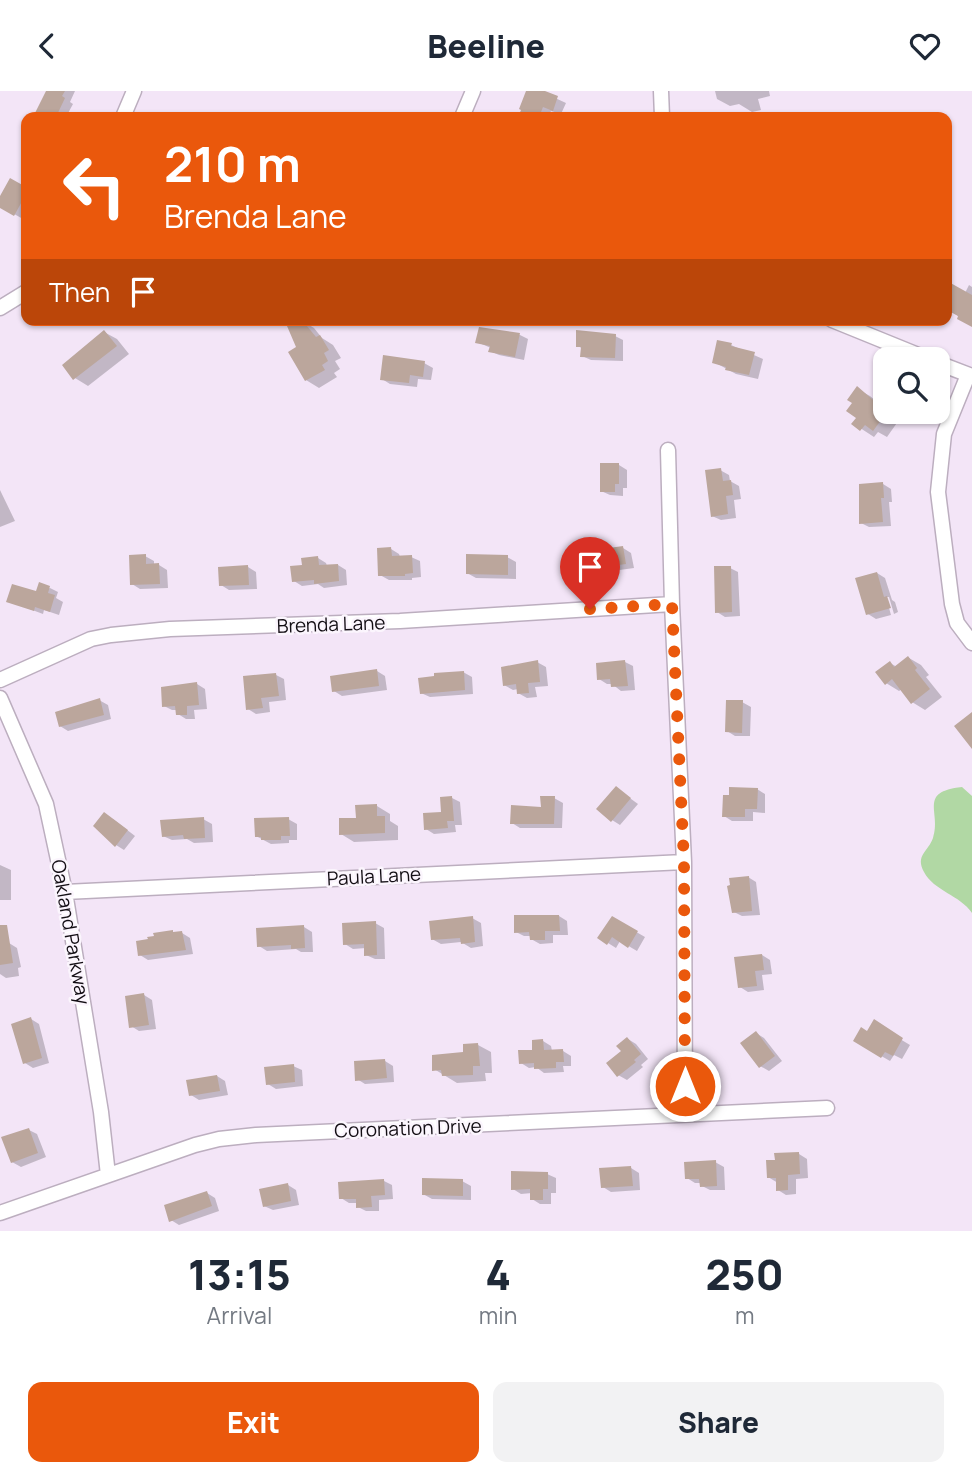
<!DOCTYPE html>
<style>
:root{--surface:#fff;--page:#f2f2f3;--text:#1f2937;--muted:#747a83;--accent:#ea580c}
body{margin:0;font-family:Manrope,sans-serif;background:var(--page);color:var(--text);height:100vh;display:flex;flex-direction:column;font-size:26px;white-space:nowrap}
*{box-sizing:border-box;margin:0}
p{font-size:23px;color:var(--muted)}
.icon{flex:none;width:38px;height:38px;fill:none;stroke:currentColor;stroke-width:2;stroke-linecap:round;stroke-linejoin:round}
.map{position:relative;height:1140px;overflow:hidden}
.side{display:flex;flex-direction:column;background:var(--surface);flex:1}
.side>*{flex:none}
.top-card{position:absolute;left:21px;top:21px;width:931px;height:214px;border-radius:14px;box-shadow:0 2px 5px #0004;background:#ea580c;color:#fff;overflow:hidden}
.buttons{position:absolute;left:873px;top:256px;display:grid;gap:14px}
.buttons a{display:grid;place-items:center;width:77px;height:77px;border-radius:14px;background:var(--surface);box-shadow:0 2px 5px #0004;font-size:35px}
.pin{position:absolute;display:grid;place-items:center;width:60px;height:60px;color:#fff;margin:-72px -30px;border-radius:50% 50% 50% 0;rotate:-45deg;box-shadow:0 0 7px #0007}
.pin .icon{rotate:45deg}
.me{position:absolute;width:77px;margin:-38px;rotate:0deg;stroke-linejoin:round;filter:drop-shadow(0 0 5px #0008)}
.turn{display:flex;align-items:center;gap:24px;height:147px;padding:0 28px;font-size:32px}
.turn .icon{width:91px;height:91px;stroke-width:2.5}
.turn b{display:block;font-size:49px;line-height:60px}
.then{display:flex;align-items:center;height:66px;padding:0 28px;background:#0003;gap:14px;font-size:26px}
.eta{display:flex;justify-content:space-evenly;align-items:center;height:119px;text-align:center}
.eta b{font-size:42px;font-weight:800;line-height:49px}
.primary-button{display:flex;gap:14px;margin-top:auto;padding:14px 28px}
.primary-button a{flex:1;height:80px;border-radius:14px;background:var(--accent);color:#fff;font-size:28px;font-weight:800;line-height:80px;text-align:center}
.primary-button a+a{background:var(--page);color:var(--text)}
header{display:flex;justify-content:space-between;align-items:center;height:91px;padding:0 28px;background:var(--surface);font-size:32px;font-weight:800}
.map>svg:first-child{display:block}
.green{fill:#b1d8a4}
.shadow{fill:#0003}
.building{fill:#bba69c}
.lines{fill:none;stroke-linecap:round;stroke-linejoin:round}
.minor-casing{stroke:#bcaebf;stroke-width:17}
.minor{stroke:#fff;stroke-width:14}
.route{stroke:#ea580c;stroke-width:12;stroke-dasharray:0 21.6}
.labels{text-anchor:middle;stroke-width:5;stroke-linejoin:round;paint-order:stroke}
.street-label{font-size:19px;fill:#130e14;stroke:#fbf5fd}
</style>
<header><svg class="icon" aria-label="back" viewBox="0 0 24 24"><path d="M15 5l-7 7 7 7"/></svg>Beeline<svg class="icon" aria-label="heart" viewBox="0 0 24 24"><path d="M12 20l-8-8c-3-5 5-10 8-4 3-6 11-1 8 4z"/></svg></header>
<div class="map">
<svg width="972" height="1140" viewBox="0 0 972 1140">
<rect width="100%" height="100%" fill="#f3e5f7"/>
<path class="green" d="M962 696 972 705V822C960 804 934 800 924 781 915 764 928 761 933 747 942 721 917 701 962 696Z"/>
<path class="shadow" d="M48 0H75L70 11 73 13 66 26H42L37 23Z
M528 0H540L566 12 561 23 551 20 548 26H520Z
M715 0H769L770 5 758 8 761 19 752 21 739 13 730 15 717 8Z
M184 22 194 26H181Z
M11 89 26 98V121L23 128 0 115V109Z
M949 193 965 202 969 194 972 196V235L947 217V198Z
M301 229 314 237 322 247 333 254 341 267 335 270 340 278 334 282 337 286 319 297 306 289 299 256Z
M480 238 520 244 528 248 524 269 499 264 490 260 491 257 477 251Z
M104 241 117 248 129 263 88 295 75 287Z
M615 245 623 249V270L591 269 582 265 583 258 578 255Z
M731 254 763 268 758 288 736 283 714 271Z
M424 272 433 277 431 289 418 288 417 296 390 293 382 288Z
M857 298 870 305 886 318V320L899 329 887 346 878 341 874 346 854 333 858 327 854 312Z
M619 374 627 379V397H623V405L610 404 601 400Z
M720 379 729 384 730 390 739 395 741 408 734 409 736 427 721 429 712 425Z
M883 393 891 398 892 411H889L891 435 869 436 861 432Z
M0 399 15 430 0 436Z
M600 450 609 455V459L623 457 631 462 634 477 591 483 582 478Z
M391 458 399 463 400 466H411L420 470 421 486 412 487V489H389L380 484Z
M145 465 154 470V474H159L167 479 168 497 140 498 132 493Z
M507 466 516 471V488L476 487 467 482Z
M318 467 326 472 327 475 338 474 346 479 347 494 324 497 318 493 302 495 294 490 304 476Z
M248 476 256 481 257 498 229 499 221 494Z
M730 477 738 481 740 525 725 526 717 521Z
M877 482 885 487 892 509 895 511 898 521 894 523 889 506H886L891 524 876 528 868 523Z
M50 497 58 501 56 507 63 511 59 524 44 519 43 523 8 510Z
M909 567 921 574 929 584 926 586 942 606 925 619 912 611 902 598 899 600 886 592 890 572 897 576Z
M537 571 546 576 548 595 535 596 537 606 527 607 518 602V598L513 599 504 594Z
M625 571 633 575 635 599 621 600 612 593H607L599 588Z
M377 580 385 585 387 599 342 605 334 600Z
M463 581 472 586 473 603 430 606 421 602Z
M276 584 284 588 286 609 269 611 270 621 256 623 248 618Z
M197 593 205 598 207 618 194 619 195 628H186L178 623 177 619H172L164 615Z
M99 609 108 614 111 628 68 640 60 635Z
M742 611 751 616 750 645H735L727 640Z
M616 697 638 713 620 734 612 729Z
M757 698 765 703V722L753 721V730H732L724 725Z
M452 707 460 711 462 734H455L456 741 434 743 426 738 443 722Z
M554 707 563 712 562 737H520L512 732 543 717Z
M377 715 390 723V730L398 735V749L354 751 341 743Z
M113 728 135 745 124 759 116 754Z
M203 728 212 733 213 751 194 752 187 748 172 749 163 745Z
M288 728 297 733V749H289V752L271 753 256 745Z
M0 774 11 779V809H0Z
M748 786 756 791 760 824 742 825 734 821Z
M559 825 567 830 568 844H553V852L540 853 531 848V845H524L516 841Z
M472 827 481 832 483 855 471 857 461 851 441 853 432 848Z
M612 827 645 846 637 860 620 850 616 857 600 847Z
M375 832 384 837 385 868H375L366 864V857L353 858 345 853Z
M304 836 312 841 313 861H301L296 858 267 860 259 855Z
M182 842 190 847 193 863 148 869 140 864 176 843Z
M9 852 17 857 21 876 18 877 19 885 6 887 0 883V854Z
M762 864 770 869 772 883 762 884 764 899 748 901 740 896Z
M144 904 152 909 156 938 139 940 131 935Z
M31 928 39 933 49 972 33 977 25 972Z
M756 942 764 947 782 970 769 980 760 975Z
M868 942H890L910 954 902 968 894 964 890 970 855 950Z
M628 948 636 953 648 968 641 974 643 976 627 989 618 984Z
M543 950 551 955 552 960H563L571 965V975H563L564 981 544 982 536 976 529 977 521 972Z
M478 954 491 961 492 982H485L486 990 457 992 434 978Z
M385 970 393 975 394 991 365 993 357 988Z
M293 975 302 979 303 995 276 998 268 993Z
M217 985 225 990 228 1004 199 1009 191 1004Z
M29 1039 37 1043 46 1066 21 1076 12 1071Z
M799 1063 807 1068 808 1087 796 1088V1103L786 1104 778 1099V1092L768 1086 776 1070Z
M715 1071 724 1076 725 1099H710L702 1095V1092H695L687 1087Z
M631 1077 639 1082 640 1099 611 1101 603 1096Z
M547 1083 556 1087V1102H551V1113H540L532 1108V1102L521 1103 513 1098Z
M384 1090 392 1094 393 1108 379 1109V1120H366L358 1116V1112H349L341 1107Z
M462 1090 471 1095V1109L432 1108 423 1103Z
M288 1094 296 1099 299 1114 273 1119 264 1115Z
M207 1102 215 1107 219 1120 179 1134 171 1129Z"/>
<path class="building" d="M46 0H65L62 5 65 7 56 26H33Z
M526 0H545L558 5 553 20 543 16 539 26H518L521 19 519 18Z
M10 87 26 96V103L14 125 0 117V105Z
M947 190 972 204V236L957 228 958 225 947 219Z
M297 229H302L316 246 320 244 329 259 324 262 328 270 322 274 325 279 305 290 288 261 296 256 287 235Z
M479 236 520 242 515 266 488 261 490 255 475 252Z
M104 239 117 255 73 289 62 274Z
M576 239 616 243 615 267 580 266 581 256H576Z
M717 249 732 252 731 255 755 261 749 284 725 279 726 276 712 272Z
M383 264 425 270 423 286 410 284 409 292 380 289Z
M857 295 887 321 873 340 865 334 860 340 851 333 856 327 846 320 852 312 847 309Z
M600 372H619V393H615V401H600Z
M721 377 723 390 731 389 733 404 726 405 728 423 711 426 705 379Z
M883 391 884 407H881L883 431 859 433V393Z
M601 448 602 458 623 455 626 473 581 479 578 462 590 460 589 450Z
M391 456 392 465 412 464 413 482 405 483V485H378L377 457Z
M146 463V473L159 472 160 493 130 494 129 464Z
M466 463 508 464V484L466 483Z
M318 465 319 474 338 473 339 490 314 493V489L292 491 290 475 302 474 301 467Z
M248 474 249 494 219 495 218 476Z
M714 475H731L732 521 715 522Z
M877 481 884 506 887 505 891 517 866 524 855 487Z
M39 491 50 495 48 502 55 504 50 521 35 516 34 520 6 511 12 493 36 500Z
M908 565 917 577 915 579 930 598 911 613 892 588 885 594 875 581 890 570 894 576Z
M538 569 540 591 528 592 529 602 517 603 516 593 503 595 501 576Z
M625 569 628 595 611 596 610 588 597 589 596 572Z
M377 578 379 595 332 601 330 585Z
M464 580 465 599 420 603 418 587 434 585V582Z
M276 582 279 605 261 607 263 617 246 619 243 585Z
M197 591 199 614 187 615V624H176L175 615 162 616 161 596Z
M100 607 104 624 59 636 55 621Z
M726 609H743L742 642 725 641Z
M972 621V658L954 635Z
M616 695 631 707 611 731 596 718Z
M729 696 758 697 757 718H745V726H722L723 704H729Z
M452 705 454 730H447L448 737 424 739 423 722 441 721 440 706Z
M540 705H555L554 733H510L511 714 541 716Z
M377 713V725H385V742L339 744V727H356L355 714Z
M104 721 128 739 115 756 93 735Z
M204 726 205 747 184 748 183 744 162 746 160 729Z
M289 726 290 745H281V749H261V746H255L254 727Z
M749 785 752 820 732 822 727 795 730 794 729 787Z
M514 824H559L560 840H545V849H530L529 841 514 842Z
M473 825 475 851 461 853 460 847 431 849 429 830Z
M612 825 638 840 628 857 612 846 607 854 597 847Z
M376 830 377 864 364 865V853L343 854 342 832Z
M0 834H7L13 872 0 874Z
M304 834 305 857 291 858V854L257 856 256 837Z
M173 839V841L182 840 186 859 138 865 136 850 148 848 147 846 154 845 153 842Z
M762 863 764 879 755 880 757 895 738 897 734 866Z
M144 902 149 934 129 937 125 905Z
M31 926 42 967 23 973 11 933Z
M874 928 903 947 893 965 885 961 881 967 853 950 861 936 867 940Z
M756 940 775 965 759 977 740 952Z
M627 946 641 963 634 969 636 971 617 986 606 972 621 960 616 955Z
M543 948 544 959 563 958 564 971H556V977L534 978V972L519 973 518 959H532V949Z
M478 952 480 975H473V984L442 985 441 979 432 980V964L463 961V953Z
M385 968 387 987 355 990 354 970Z
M294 973 295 991 266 994 264 976Z
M217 984 220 1000 189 1005 186 989Z
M29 1037 38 1062 11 1072 1 1046Z
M799 1061 800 1083 788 1084V1099L776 1100V1087H767L766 1069H775L774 1062Z
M716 1069 717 1095 700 1096 699 1088H685L684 1071Z
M631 1075 633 1095 601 1097 599 1077Z
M511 1080 548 1081V1098H543V1109H530V1098L511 1099Z
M422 1087 463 1088V1105L422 1104Z
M384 1088 385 1104 371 1105 372 1116 356 1117V1108H339L338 1091Z
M288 1092 291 1110 263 1116 259 1098Z
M207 1100 212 1115 169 1131 164 1114Z"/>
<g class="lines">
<g class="minor-casing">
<path id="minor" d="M661 0 662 26
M123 26 134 0
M462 26 473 0
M0 217 26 201
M832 229 928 268
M938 272 972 285
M968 284 944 343 938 401 952 513 957 532 972 552
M668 359 672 513 684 771 685 1023
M0 589 91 548 111 544 170 538 400 530 672 513
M0 607 46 713 65 801 101 1021 108 1084
M65 801 684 771
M0 1122 195 1054 219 1048 256 1044 827 1017"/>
</g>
<use href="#minor" class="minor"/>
</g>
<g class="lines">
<path class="route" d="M590 518 672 513 684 771 685 995"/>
</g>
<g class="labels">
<g class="street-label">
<text transform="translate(331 533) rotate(-2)" y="7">Brenda Lane</text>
<text transform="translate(374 785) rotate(-3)" y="7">Paula Lane</text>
<text transform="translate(71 841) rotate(80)" y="7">Oakland Parkway</text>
<text transform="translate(408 1037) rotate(-2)" y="7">Coronation Drive</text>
</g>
</g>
</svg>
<div class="buttons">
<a><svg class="icon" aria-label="search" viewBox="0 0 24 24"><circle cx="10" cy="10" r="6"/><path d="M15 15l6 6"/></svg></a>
</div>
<div class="pin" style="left:590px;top:518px;background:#d93025"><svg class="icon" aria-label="arrive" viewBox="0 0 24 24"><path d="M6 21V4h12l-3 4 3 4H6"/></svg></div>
<svg class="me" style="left:685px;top:995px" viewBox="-20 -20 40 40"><circle r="17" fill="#ea580c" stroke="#fff" stroke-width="3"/><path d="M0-11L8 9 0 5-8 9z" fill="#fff"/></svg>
<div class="top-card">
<div class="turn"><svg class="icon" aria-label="left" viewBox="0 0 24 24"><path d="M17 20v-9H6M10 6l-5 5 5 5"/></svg><div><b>210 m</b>Brenda Lane</div></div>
<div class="then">Then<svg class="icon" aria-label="arrive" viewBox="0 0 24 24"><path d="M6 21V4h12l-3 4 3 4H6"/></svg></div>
</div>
</div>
<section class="side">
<div class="eta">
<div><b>13:15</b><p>Arrival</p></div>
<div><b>4</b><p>min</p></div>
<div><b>250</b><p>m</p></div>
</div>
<div class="primary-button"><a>Exit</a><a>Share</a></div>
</section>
